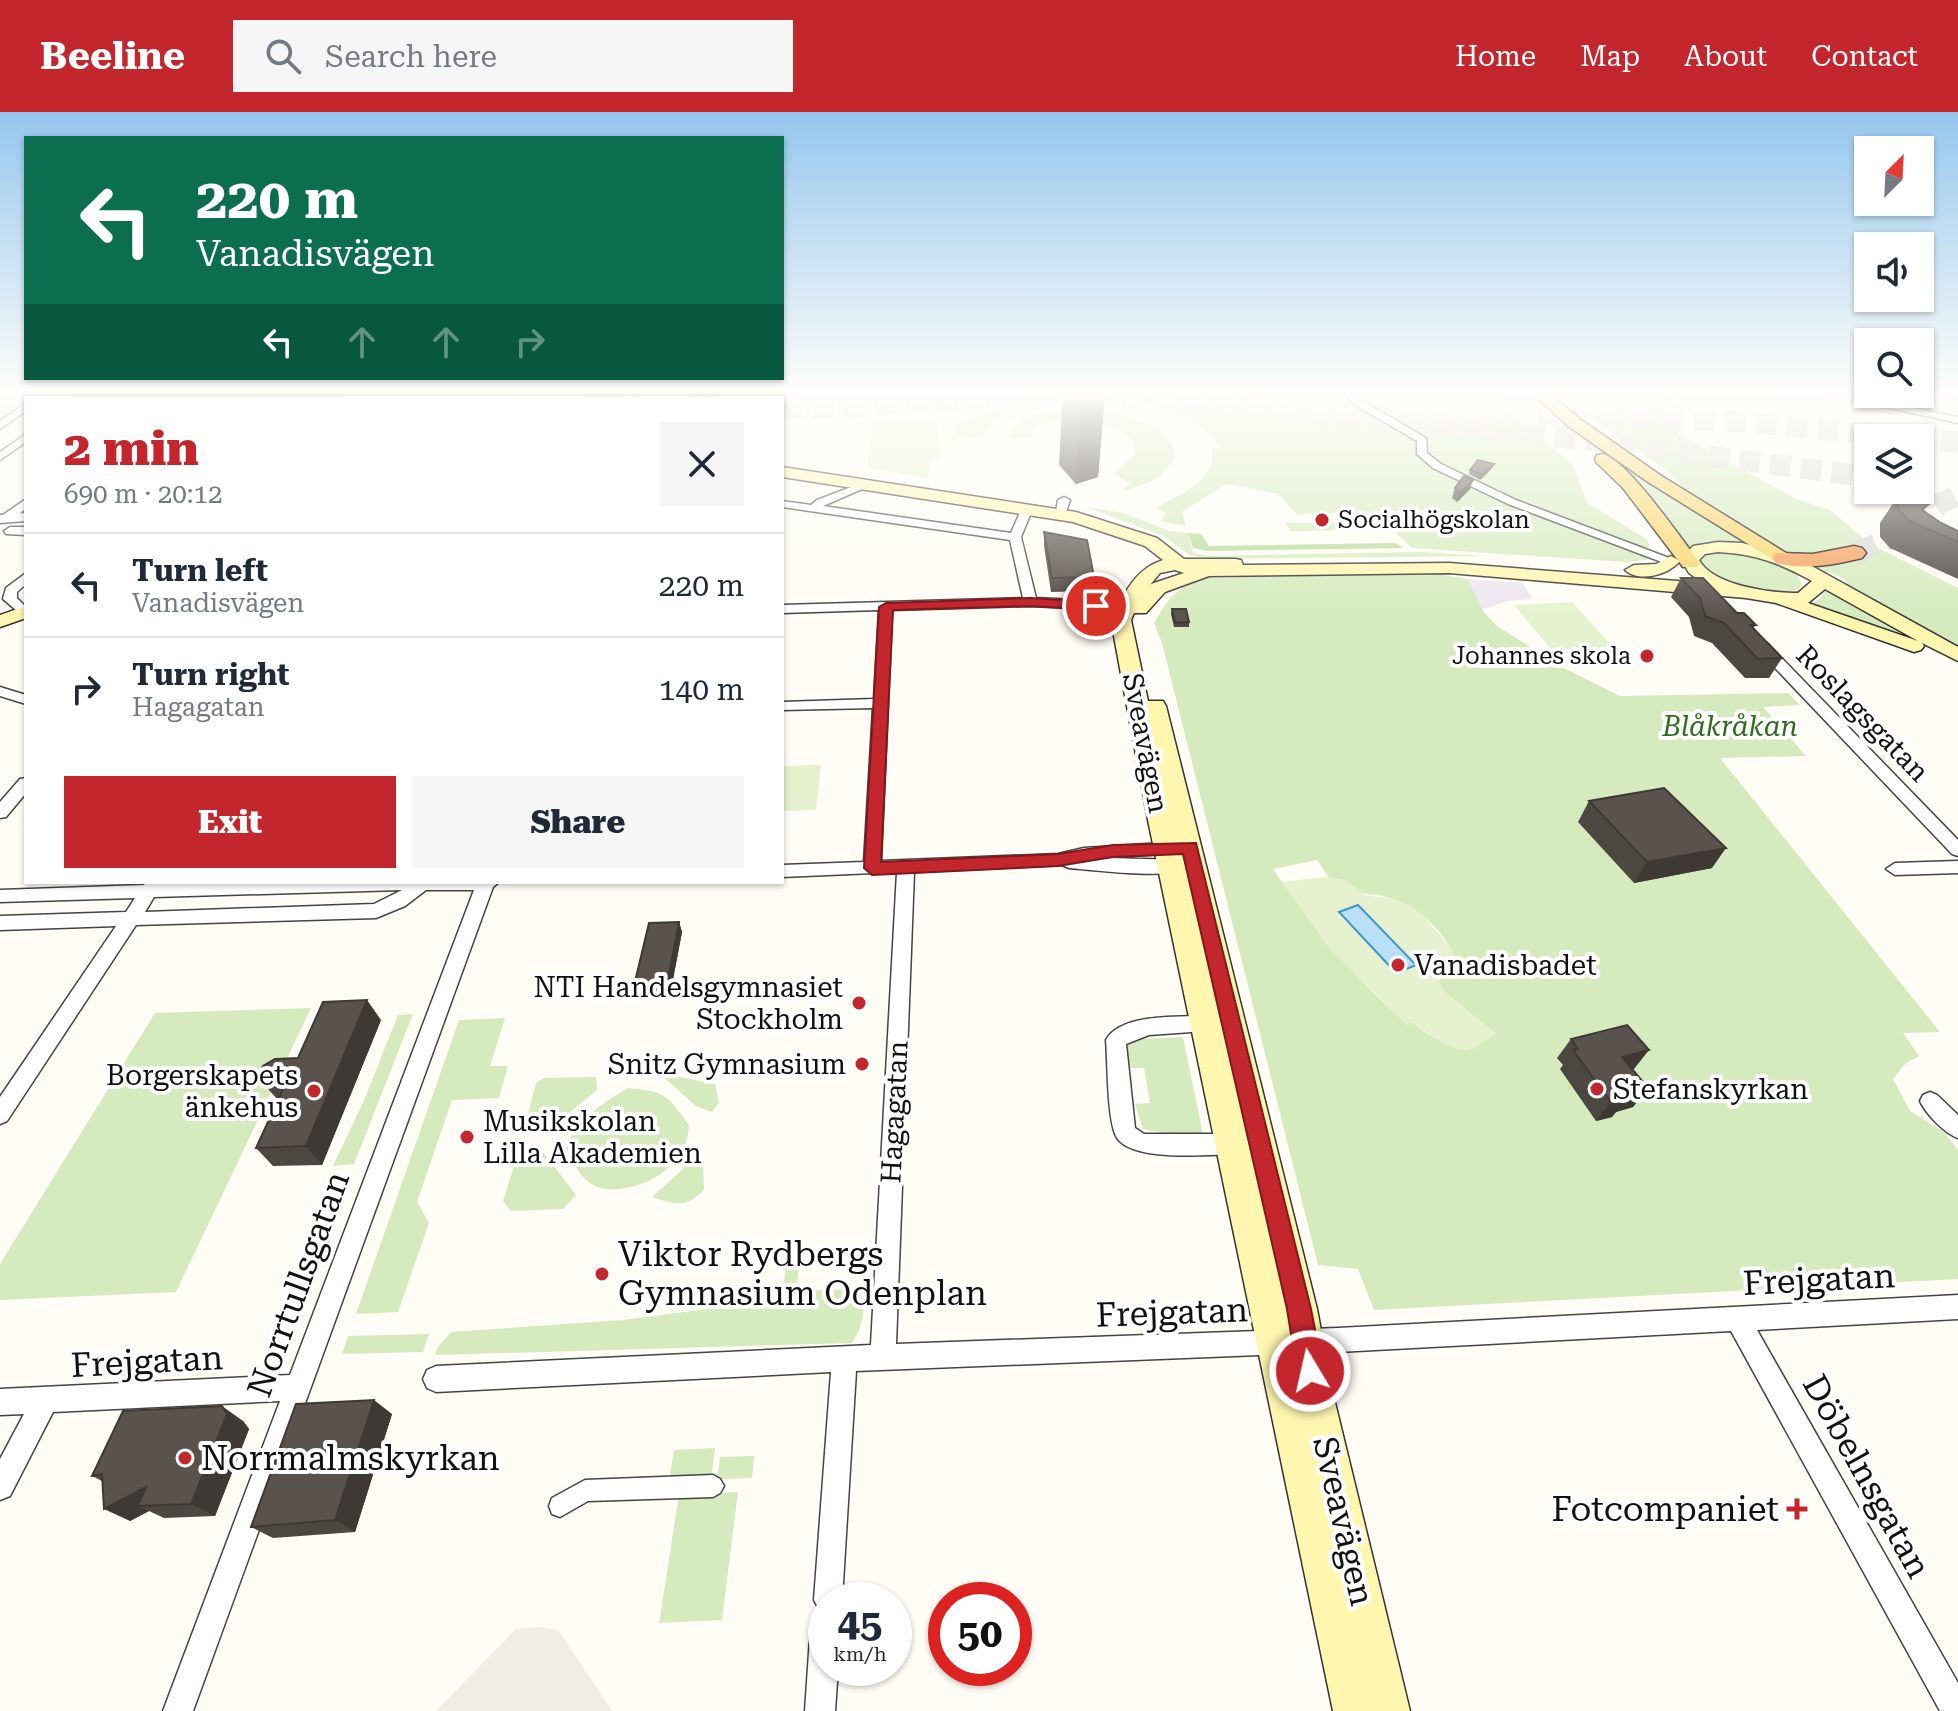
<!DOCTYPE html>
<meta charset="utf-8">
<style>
:root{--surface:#fff;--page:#f6f6f7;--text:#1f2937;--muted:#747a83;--line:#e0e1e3;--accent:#c4262e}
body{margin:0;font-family:"Roboto Serif",serif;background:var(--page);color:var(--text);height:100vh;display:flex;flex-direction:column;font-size:30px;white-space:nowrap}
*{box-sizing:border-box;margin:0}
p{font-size:26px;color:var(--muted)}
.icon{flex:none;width:44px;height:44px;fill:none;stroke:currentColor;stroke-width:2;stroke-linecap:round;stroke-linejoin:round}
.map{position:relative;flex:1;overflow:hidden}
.panel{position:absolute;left:24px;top:284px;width:760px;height:488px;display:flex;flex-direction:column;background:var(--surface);border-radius:0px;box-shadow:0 2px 6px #0004}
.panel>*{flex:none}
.banner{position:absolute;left:24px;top:24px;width:760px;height:244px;border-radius:0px;box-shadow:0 2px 6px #0004;background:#0b6e4f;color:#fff;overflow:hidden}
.needle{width:52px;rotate:24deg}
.buttons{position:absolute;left:1854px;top:24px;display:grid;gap:16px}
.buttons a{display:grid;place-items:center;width:80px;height:80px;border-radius:0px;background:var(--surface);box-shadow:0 2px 6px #0004;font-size:40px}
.speed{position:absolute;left:808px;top:1470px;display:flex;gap:16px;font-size:40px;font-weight:700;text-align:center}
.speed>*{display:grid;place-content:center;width:104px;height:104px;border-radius:50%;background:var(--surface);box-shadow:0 2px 6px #0004;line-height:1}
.speed small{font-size:20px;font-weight:400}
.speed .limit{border:12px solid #d22;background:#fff;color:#111}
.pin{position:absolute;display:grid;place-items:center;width:68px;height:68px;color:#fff;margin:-34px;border:4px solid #fff;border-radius:50%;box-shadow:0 2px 8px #0007}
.me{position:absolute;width:88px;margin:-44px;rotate:351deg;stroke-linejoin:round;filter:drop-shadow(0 0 6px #0008)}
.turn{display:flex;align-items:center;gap:28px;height:168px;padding:0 40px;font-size:36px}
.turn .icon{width:104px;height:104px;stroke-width:2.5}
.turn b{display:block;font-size:56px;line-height:68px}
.lanes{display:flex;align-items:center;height:76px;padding:0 40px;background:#0003;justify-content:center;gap:40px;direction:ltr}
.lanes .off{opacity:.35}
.round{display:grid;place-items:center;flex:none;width:84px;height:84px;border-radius:0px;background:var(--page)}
.headline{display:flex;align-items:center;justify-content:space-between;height:136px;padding:0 40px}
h1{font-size:48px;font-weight:800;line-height:60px;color:var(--accent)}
.action{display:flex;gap:16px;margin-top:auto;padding:16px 40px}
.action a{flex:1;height:92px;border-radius:0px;background:var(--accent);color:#fff;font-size:32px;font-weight:800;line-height:92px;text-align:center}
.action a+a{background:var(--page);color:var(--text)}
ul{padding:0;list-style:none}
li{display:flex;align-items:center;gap:24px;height:104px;padding:0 40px;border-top:2px solid var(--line)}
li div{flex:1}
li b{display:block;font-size:30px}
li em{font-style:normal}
header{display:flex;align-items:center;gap:48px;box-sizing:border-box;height:112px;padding:0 40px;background:var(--accent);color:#fff}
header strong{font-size:38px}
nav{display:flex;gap:44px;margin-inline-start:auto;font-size:28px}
.search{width:560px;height:72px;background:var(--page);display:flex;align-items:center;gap:20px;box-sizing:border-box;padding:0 28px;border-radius:0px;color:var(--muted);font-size:30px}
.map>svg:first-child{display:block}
.industrial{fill:#eee6ef}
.green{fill:#d5ebbd;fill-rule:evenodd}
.forest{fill:#b9dc9c}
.pitch{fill:#e6f2cf}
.plaza{fill:#f1ede2}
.water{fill:#b9e0f7;stroke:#3f96cf;stroke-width:2}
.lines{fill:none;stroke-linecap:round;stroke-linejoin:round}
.motorway-tunnel-far1{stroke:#dbdad3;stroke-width:21;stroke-dasharray:21 10;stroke-linecap:butt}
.motorway-tunnel{stroke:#dbdad3;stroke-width:26;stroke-dasharray:26 13;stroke-linecap:butt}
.pedestrian-casing{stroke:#444;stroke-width:3}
.minor-casing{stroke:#444;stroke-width:3}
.tertiary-casing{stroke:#444;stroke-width:3}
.secondary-casing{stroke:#333;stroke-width:3}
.primary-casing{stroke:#222;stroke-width:3}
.motorway-casing{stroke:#222;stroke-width:3}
.pedestrian{fill:#fff;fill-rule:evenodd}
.minor{fill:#fff;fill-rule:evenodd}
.tertiary{fill:#fff;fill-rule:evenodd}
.secondary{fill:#fff6b0;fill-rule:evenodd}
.primary{fill:#f9d66b;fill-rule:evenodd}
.motorway{fill:#f5a25d;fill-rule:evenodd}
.rail-casing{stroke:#c4262e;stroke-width:5}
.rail{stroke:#fff;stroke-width:3;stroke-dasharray:9;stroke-linecap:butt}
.wall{fill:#4d4742}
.shaded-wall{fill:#3f3936}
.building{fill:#5a524d;stroke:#3f3936;stroke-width:2}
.route{fill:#c4262e;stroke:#7f191e;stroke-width:2}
.poi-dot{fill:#c4262e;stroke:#fff;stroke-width:3}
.labels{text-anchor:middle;stroke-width:8;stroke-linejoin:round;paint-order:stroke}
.far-poi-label{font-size:24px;fill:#111;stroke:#fff;text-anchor:start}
.street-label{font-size:28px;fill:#111;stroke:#fff}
.park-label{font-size:28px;font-style:italic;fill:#2f6b1f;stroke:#fff}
.poi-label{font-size:28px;fill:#111;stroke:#fff;text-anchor:start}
.near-poi-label{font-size:34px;fill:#111;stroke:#fff;text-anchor:start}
.near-street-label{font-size:34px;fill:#111;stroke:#fff}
</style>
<header>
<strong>Beeline</strong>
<div class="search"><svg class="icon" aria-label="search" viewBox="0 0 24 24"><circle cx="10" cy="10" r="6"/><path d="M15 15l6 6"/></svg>Search here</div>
<nav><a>Home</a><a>Map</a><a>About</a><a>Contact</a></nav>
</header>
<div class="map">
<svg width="1958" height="1599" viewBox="0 0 1958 1599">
<rect width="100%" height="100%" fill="#fffdf5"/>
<path class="industrial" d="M1468 467 1523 471 1532 487 1507 489 1481 498Z"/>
<path class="green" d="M1087 280H1496L1532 320 1573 353 1587 391 1645 426 1651 434 1645 437 1656 447 1627 450 1412 436 1396 421 1398 410 1440 409 1432 398 1297 402 1278 382 1226 372 1182 400 1186 414 1161 409 1166 401 1156 396C1181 381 1218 369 1212 336L1219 335C1194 289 1129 293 1087 280Z
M1529 280H1532L1761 436 1723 430 1685 435 1622 356 1550 300Z
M1556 280H1667L1677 291 1679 322 1798 388 1830 398 1870 432 1958 476V538L1846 473 1845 467 1829 460 1824 463 1693 384 1665 358Z
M995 295 997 299 1007 300 994 308 982 324 951 328 960 309 975 308Z
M1063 298C1093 299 1177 303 1175 347L1157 367 1125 379 1124 376 1131 372 1114 362 1135 342 1134 330C1113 304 1062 300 1034 315L1031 324 1010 327C1017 303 1042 301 1063 298Z
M1086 395 1123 401 1170 419 1188 421 1193 441 1209 444 1421 440 1484 444 1207 447 1190 443 1163 424Z
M1388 410 1386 417 1377 418 1290 419 1286 411Z
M1720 439C1744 441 1795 446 1802 474 1786 488 1731 475 1714 464 1708 460 1704 454 1700 450L1704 443Z
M1431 461 1468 467 1482 498 1497 514 1562 555 1620 584 1788 581 1800 593 1763 595 1806 644 1720 646 1940 920 1903 921 1919 944 1906 951 1893 967 1910 999 1944 1020 1958 1038V1167L1374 1198 1358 1157 1318 1153 1162 531 1154 511C1171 483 1175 476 1206 466ZM1317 748 1329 766C1345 768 1350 775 1364 781 1370 784 1376 782 1383 784 1412 790 1450 820 1454 850L1440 860 1439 870 1443 879 1495 921 1475 935 1427 922 1412 910 1407 912C1350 861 1316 819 1273 757Z
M1826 477 1958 549V551L1919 532 1809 493 1821 486Z
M311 896 176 1180 0 1188V1152L155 901Z
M413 902 354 1052 333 1054 365 986 398 903Z
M505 906 490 954H508L499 986 452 988 417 1090 429 1111 398 1200 356 1202 459 908Z
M1183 925 1203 1023H1173L1143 1017 1135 992 1150 991 1144 956H1130L1126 933 1143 927Z
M659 961 715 972 719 991 712 1000 696 994Z
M596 965 597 978C576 994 558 1016 529 1014L528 1002 536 971 544 966Z
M628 976C666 980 666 982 689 1013 688 1021 687 1031 683 1038 671 1064 623 1086 595 1074 581 1068 572 1048 565 1035 580 1007 600 992 628 976Z
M533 1034 543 1040 576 1083 563 1097 511 1099 503 1089 517 1045Z
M694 1047 703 1052 704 1077C688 1097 674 1092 652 1085Z
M799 1153 796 1179 858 1177C869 1194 862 1215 852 1231L435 1243 437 1236 451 1220 623 1208 782 1187 786 1154Z
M429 1222 423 1240 342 1242 348 1224Z
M715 1336 711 1368 669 1369 674 1338Z
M754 1344 752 1366 717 1367 720 1345Z
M738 1380 722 1508 659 1511 679 1383Z"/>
<path class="forest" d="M1188 421 1201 422 1209 434 1395 431 1403 436 1208 439 1193 436Z"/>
<path class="pitch" d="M937 307 940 348H930V361L926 366 868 356 872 308Z
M1572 490 1627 550 1565 554 1514 493Z
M821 653 816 698 782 699V654Z
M1323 765 1345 768 1366 783 1395 787 1423 803 1453 839 1454 850 1440 860 1439 870 1443 879 1496 922C1489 926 1481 932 1475 936 1458 945 1426 921 1412 910L1407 913 1330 837 1282 770Z"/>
<path class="plaza" d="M1920 280 1958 291V303L1880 286 1875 282Z
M539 1515 558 1518 612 1599H436L516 1517Z"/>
<path class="water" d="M1358 793 1416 853 1396 861 1339 800Z"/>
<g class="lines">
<path class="motorway-tunnel-far1" d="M497 280 562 286
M573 280 639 286
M649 280 806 283
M46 286 116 280
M261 286 366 280
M421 286 472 284
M782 296H837L1035 283 1158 286 1589 328 1868 365
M0 297 26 294
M1539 302 1745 310 1958 330
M1856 440 1899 423 1939 392 1958 383"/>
<path class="motorway-tunnel" d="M1854 441 1861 438"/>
<g class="pedestrian-casing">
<path id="pedestrian" d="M713 1363 720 1367 724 1374 720 1381 713 1385 588 1389 560 1405 552 1402 549 1394 552 1386 585 1368Z"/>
</g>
<g class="minor-casing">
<path id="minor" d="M40 280H51L44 286H32Z
M1343 280H1353L1363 289 1426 326 1427 341 1441 352 1516 388 1677 449 1667 452 1508 392 1433 356 1417 342V329L1355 293Z
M1815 280H1834L1958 305V311Z
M26 291V299L0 317V309Z
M26 322V330L0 348V340Z
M859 372 869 374 823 394 1011 421 1022 396H1030L1032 398 1021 425 1036 486 1140 491 1147 495 1140 499 1030 494 892 498 881 749 1058 742 1084 736 1178 730 1184 732 1187 736 1184 740 1107 746 1183 748 1192 754C1178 769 1092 758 1069 756L1062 753 914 760 896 1232 1338 1216 1958 1183V1207L1757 1218 1958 1571V1599H1940L1731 1219 1338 1240 856 1259 842 1488H826V1556H838L835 1599H805L811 1511 816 1501 820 1499 814 1488 831 1260 436 1280 427 1276 423 1267 427 1258 436 1254 871 1233 897 760 782 765V753L864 750 873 596 782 598V590L874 587 879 498 782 501V493L1023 486 1010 428 782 395V389L811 393 817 388Z
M1064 385 1070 388 1065 403 1055 405 1058 388Z
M26 387V396L11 409H3V403Z
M10 415H26V423L6 422 4 419Z
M26 461V472L17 480V486L26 495 24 505 3 487 6 476Z
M1762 530 1767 531 1958 728V744L1952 742 1757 537 1755 534Z
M0 575 26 583V592L0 584Z
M26 666V681L6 705 0 706V690L20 667Z
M1958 749V761L1895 763 1886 757 1895 751Z
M146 770H499L493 775 193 1599H163L280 1289 53 1300 10 1384 0 1388V1347L24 1302 0 1303V1277L290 1263 474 778H426L405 794 376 806 136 813 7 1009 0 1012V985L116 814 0 818V804L126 800 135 786 0 790V778L144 773ZM402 778 374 792 145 800 154 785Z
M1213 904 1220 906 1223 912 1220 918 1149 923 1126 932 1135 1016 1144 1022H1239L1247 1025 1250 1032 1247 1039 1239 1042C1212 1042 1126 1052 1115 1022 1107 1000 1108 953 1106 928 1121 900 1186 905 1213 904Z
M1930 980 1937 983 1958 1003V1026C1944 1021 1926 1002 1920 989L1923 983Z"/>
</g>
<g class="tertiary-casing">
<path id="tertiary" d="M26 401V409L0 411V403Z"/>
</g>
<g class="secondary-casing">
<path id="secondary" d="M782 355 1076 400 1157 426 1184 447H1235L1241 448 1243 453 1449 451 1703 471 1689 461 1681 447 1693 434 1718 430 1742 431 1790 442 1958 535V549L1922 531 1924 534 1921 538 1914 540 1776 491 1746 486 1449 461 1209 464 1165 480 1146 501H1134L1131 508 1148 589H1163L1166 594 1317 1197 1332 1278 1410 1599H1333L1148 708 1111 508C1124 483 1134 457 1163 448L1145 434 1073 410 782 365ZM1718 440C1756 442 1779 451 1812 469L1798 481C1771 481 1713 474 1699 448L1705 442ZM1175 458 1184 461 1151 472 1145 479 1160 461ZM1825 477 1918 529 1808 491Z
M1671 444 1680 449C1668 463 1639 471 1625 458L1634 453 1656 452Z
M26 494V506L0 515V503Z"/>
</g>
<g class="primary-casing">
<path id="primary" d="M498 280H528L520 285 497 286Z
M645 280H661L659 286H643Z
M1531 280H1547L1580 307 1660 363 1794 446 1791 450H1777L1648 370 1568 314Z
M1603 342C1628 349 1679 424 1697 447L1700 451 1697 455H1683L1623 376 1597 351 1595 347 1597 343Z"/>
</g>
<g class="motorway-casing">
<path id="motorway" d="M465 280H510L512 283 510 286H464Z
M1854 434 1862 436 1866 441 1862 446C1833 453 1806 458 1776 451L1772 446 1776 441 1813 442Z"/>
</g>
<use href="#pedestrian" class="pedestrian"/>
<use href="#minor" class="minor"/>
<use href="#tertiary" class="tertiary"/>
<use href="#secondary" class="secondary"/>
<use href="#primary" class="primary"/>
<use href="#motorway" class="motorway"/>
<g class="rail-casing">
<path id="rail" d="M586 286 753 280"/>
</g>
<use href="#rail" class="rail"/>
</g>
<path class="wall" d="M71 280H348L343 286H75Z
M1063 280H1105L1098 365 1076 372 1059 353Z
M1494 352 1492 356 1480 368 1469 362 1470 358Z
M1455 376 1470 377 1457 390 1452 386Z
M1898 384 1941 411 1958 419V467L1890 436 1880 425V411Z
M1044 420 1094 465 1093 479 1051 480 1044 434Z
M1681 466 1756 513 1753 516 1782 546 1769 566H1745L1712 531 1694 524 1689 505 1671 485Z
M1172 497 1189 510V515H1174L1171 502Z
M1589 689 1712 756 1634 771 1578 710Z
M679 810 682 820 670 883 638 884 634 874Z
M381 908 322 1053 273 1054 256 1036 278 988 258 966Z
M1571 927 1634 957H1632L1648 976 1633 995 1616 1000 1612 1005 1596 1009 1560 957 1563 953 1557 946Z
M392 1302 355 1420 273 1426 251 1415Z
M243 1309 249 1317 215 1404 164 1406 149 1399 130 1409 102 1369 92 1364Z"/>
<path class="shaded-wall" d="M324 280H348L343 286H318Z
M1099 280H1105L1098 365 1076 372 1081 285Z
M1494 352 1492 356 1480 368 1482 363Z
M1473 368 1470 377 1457 390 1460 381Z
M1726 736 1712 756 1634 771 1647 750Z
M679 810 682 820 670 883 667 873Z
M367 888 381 908 322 1053 306 1034Z
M1649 938 1634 957 1607 964 1622 945Z
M1648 976 1633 995 1616 1000 1612 1005 1596 1009 1611 990 1624 983Z
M374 1288 392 1302 355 1420 335 1408Z
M222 1294 243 1309 249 1317 215 1404 191 1392Z
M146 1375 138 1394 149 1399 130 1409 104 1397Z"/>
<path class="building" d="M206 280H324L318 286H199Z
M1077 280H1099L1081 285Z
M1478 348 1494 352 1482 363 1470 358Z
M1464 364 1473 368 1460 381 1455 376Z
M1903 380 1931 390 1922 398 1941 411 1958 419V430L1909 409 1898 397V384Z
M1044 420 1087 428 1094 465 1052 466Z
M1681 466H1703L1737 501H1744L1756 513H1750L1782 546 1758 547 1724 511 1705 504 1700 486Z
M1172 497H1186L1189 510 1175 511Z
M1664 676 1726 736 1647 750 1589 689Z
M679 810 667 873 634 874 649 811Z
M367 888 306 1034 256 1036 286 971 264 972 258 966 263 954 275 947 298 946 323 890Z
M1627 913 1649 938 1622 945 1648 976 1624 983 1627 986 1611 990 1573 938 1578 937 1571 927Z
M374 1288 335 1408 251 1415 296 1292Z
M222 1294 227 1302 191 1392 138 1394 146 1375 104 1397 102 1362 92 1364 123 1299Z"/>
<linearGradient id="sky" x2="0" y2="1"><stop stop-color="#95c6ee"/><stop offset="0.56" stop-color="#fffefa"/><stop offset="1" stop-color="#fffefa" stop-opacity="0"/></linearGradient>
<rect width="1958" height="504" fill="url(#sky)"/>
<path class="route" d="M1030 486 1096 490 1102 494 1096 498 1030 494 893 498 881 750 1058 742 1113 733 1196 731 1311 1197 1323 1259 1319 1268 1310 1271 1301 1268 1297 1259 1287 1197 1183 742 1113 745 1058 754 872 763 864 756 879 495 886 491Z"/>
<g class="poi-dot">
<circle cx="1322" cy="408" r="8"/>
<circle cx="1647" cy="544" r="8"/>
<circle cx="1398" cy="853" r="8"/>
<circle cx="859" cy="891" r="8"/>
<circle cx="862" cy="952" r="8"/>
<circle cx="1597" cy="977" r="8"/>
<circle cx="314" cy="979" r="8"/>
<circle cx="467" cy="1025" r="8"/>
<circle cx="602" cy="1162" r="8"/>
<circle cx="185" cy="1346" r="8"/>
<path d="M1793 1385h8v8h8v8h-8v8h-8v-8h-8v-8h8z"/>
</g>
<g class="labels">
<g class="far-poi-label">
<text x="1338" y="416">Socialhögskolan</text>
<text x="1631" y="552" text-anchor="end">Johannes skola</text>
</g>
<g class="street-label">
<text transform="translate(1863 601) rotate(46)" y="10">Roslagsgatan</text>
<text transform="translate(1146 631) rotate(79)" y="10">Sveavägen</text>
<text transform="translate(894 1000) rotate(-87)" y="10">Hagagatan</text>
</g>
<g class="park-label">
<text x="1730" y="624">Blåkråkan</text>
</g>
<g class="poi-label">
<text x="1414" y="863">Vanadisbadet</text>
<text x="843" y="885" text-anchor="end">NTI Handelsgymnasiet<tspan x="843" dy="32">Stockholm</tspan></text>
<text x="846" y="962" text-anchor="end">Snitz Gymnasium</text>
<text x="298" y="973" text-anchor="end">Borgerskapets<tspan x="298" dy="32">änkehus</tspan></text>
<text x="1613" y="987">Stefanskyrkan</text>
<text x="483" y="1019">Musikskolan<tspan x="483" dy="32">Lilla Akademien</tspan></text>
</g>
<g class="near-poi-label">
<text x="618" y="1154">Viktor Rydbergs<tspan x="618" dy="39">Gymnasium Odenplan</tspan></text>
<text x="201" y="1358">Norrmalmskyrkan</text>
<text x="1779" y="1409" text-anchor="end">Fotcompaniet</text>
</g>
<g class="near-street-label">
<text transform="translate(1819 1167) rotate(-3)" y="12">Frejgatan</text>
<text transform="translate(298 1172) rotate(-70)" y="12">Norrtullsgatan</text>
<text transform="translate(1172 1200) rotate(-2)" y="12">Frejgatan</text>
<text transform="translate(147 1249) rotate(-3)" y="12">Frejgatan</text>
<text transform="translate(1867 1364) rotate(61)" y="12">Döbelnsgatan</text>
<text transform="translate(1344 1409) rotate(77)" y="12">Sveavägen</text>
</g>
</g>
</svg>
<div class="buttons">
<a><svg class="needle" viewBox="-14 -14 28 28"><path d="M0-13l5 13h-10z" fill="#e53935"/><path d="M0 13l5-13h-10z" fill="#747a83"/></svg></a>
<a><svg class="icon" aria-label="sound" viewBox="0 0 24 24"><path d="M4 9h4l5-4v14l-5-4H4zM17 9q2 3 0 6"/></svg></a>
<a><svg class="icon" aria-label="search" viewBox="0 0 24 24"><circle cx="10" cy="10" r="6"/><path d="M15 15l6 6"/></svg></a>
<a><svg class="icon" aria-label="layers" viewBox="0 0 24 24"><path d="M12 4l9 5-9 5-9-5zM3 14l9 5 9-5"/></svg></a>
</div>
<div class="speed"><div>45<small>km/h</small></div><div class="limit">50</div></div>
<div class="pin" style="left:1096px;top:494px;background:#d93025"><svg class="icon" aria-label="arrive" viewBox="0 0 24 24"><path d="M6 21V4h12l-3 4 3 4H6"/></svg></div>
<svg class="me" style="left:1310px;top:1259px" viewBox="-20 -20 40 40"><circle r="17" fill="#c4262e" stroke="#fff" stroke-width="3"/><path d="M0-11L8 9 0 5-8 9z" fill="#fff"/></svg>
<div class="banner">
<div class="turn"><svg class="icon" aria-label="left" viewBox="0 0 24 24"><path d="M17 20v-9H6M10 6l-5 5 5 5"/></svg><div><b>220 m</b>Vanadisvägen</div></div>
<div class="lanes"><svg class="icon" aria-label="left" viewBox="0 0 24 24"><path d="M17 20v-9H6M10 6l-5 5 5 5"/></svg><svg class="icon off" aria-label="ahead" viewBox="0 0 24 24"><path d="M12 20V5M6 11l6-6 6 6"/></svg><svg class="icon off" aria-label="ahead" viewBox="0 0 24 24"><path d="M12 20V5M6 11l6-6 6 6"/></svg><svg class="icon off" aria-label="right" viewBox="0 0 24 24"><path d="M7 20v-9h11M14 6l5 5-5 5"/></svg></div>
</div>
<section class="panel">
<div class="headline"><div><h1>2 min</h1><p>690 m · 20:12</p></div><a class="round"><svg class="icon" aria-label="close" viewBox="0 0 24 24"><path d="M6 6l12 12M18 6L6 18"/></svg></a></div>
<ul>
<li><svg class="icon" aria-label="left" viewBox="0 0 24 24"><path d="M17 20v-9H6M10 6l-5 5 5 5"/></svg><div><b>Turn left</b><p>Vanadisvägen</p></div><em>220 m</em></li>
<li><svg class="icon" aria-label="right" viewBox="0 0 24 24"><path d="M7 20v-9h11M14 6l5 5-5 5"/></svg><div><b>Turn right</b><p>Hagagatan</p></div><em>140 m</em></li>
</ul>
<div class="action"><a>Exit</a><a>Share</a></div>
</section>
</div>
